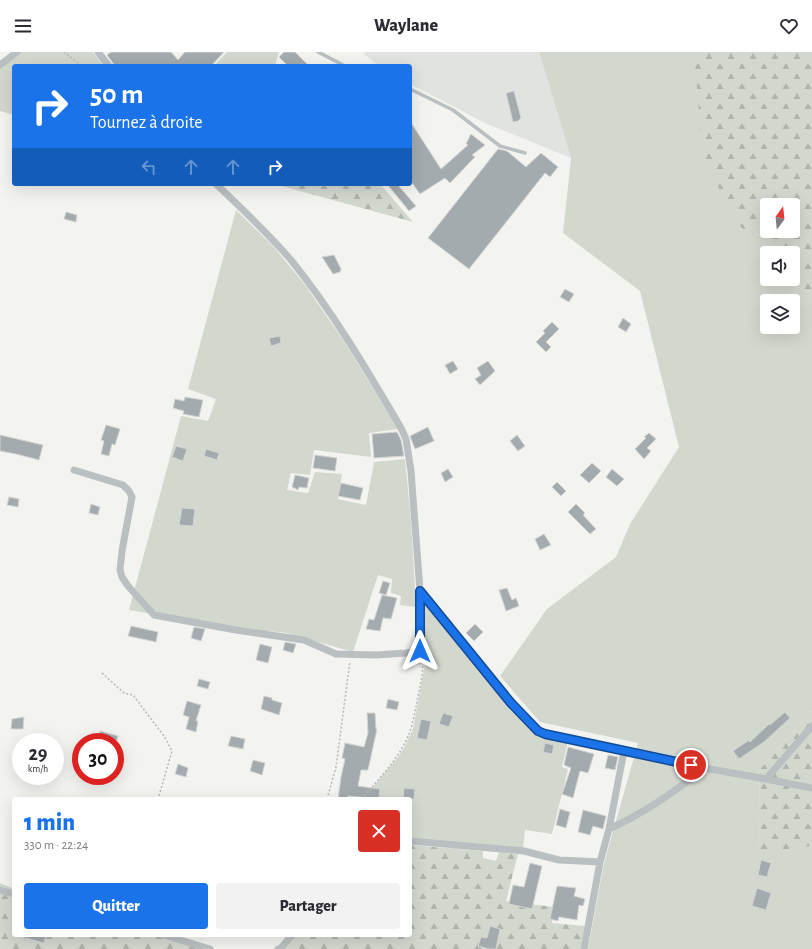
<!DOCTYPE html>
<html lang="fr">
<meta charset="utf-8">
<style>
:root{--surface:#fff;--page:#f2f2f3;--text:#2b2b33;--muted:#7c7c81;--accent:#1a73e8}
body{margin:0;font-family:"Alegreya Sans",sans-serif;background:var(--page);color:var(--text);height:100vh;display:flex;flex-direction:column;font-size:15px;white-space:nowrap}
*{box-sizing:border-box;margin:0}
p{font-size:13px;color:var(--muted)}
.icon{flex:none;width:22px;height:22px;fill:none;stroke:currentColor;stroke-width:2;stroke-linecap:round;stroke-linejoin:round}
.map{position:relative;flex:1;overflow:hidden}
.sheet{position:absolute;left:12px;top:745px;width:400px;height:140px;display:flex;flex-direction:column;background:var(--surface);border-radius:4px;box-shadow:0 4px 16px #0002}
.sheet>*{flex:none}
.hud{position:absolute;left:12px;top:12px;width:400px;height:122px;border-radius:4px;box-shadow:0 4px 16px #0002;background:#1a73e8;color:#fff;overflow:hidden}
.needle{width:26px;rotate:15deg}
.fabs{position:absolute;left:760px;top:146px;display:grid;gap:8px}
.fabs a{display:grid;place-items:center;width:40px;height:40px;border-radius:4px;background:var(--surface);box-shadow:0 4px 16px #0002;font-size:20px}
.speed{position:absolute;left:12px;top:681px;display:flex;gap:8px;font-size:20px;font-weight:700;text-align:center}
.speed>*{display:grid;place-content:center;width:52px;height:52px;border-radius:50%;background:var(--surface);box-shadow:0 4px 16px #0002;line-height:1}
.speed small{font-size:10px;font-weight:400}
.speed .limit{border:6px solid #d22;background:#fff;color:#111}
.pin{position:absolute;display:grid;place-items:center;width:34px;height:34px;color:#fff;margin:-17px;border:2px solid #fff;border-radius:50%;box-shadow:0 1px 4px #0007}
.me{position:absolute;width:44px;margin:-22px;rotate:0deg;stroke-linejoin:round;filter:drop-shadow(0 0 3px #0008)}
.turn{display:flex;align-items:center;gap:14px;height:84px;padding:0 12px;font-size:18px}
.turn .icon{width:52px;height:52px;stroke-width:2.5}
.turn b{display:block;font-size:28px;line-height:34px}
.lanes{display:flex;align-items:center;height:38px;padding:0 12px;background:#0003;justify-content:center;gap:20px;direction:ltr}
.lanes .off{opacity:.35}
.round{display:grid;place-items:center;flex:none;width:42px;height:42px;border-radius:4px;background:var(--page)}
.headline{display:flex;align-items:center;justify-content:space-between;height:68px;padding:0 12px}
h1{font-size:24px;font-weight:800;line-height:30px;color:var(--accent)}
.button{display:flex;gap:8px;margin-top:auto;padding:8px 12px}
.button a{flex:1;height:46px;border-radius:4px;background:var(--accent);color:#fff;font-size:16px;font-weight:800;line-height:46px;text-align:center}
.button a+a{background:var(--page);color:var(--text)}
header{display:flex;justify-content:space-between;align-items:center;height:52px;padding:0 12px;background:var(--surface);font-size:18px;font-weight:800}
.map>svg:first-child{display:block}
.built{fill:#e1e3e0}
.green{fill:#d3d8cf;fill-rule:evenodd}
.forest{fill:url(#forest-firs);fill-rule:evenodd}
.building{fill:#a3abae;stroke:#d4d4d3}
.lines{fill:none;stroke-linecap:round;stroke-linejoin:round}
.path{stroke:#b6b9bb;stroke-width:1.5;stroke-dasharray:2 2;stroke-linecap:butt}
.service{stroke:#babfc1;stroke-width:3.5}
.minor{stroke:#babfc1;stroke-width:7}
.route-casing{stroke:#114b97;stroke-width:10}
.route{stroke:#1a73e8;stroke-width:7}
</style>
<header><svg class="icon" aria-label="menu" viewBox="0 0 24 24"><path d="M4 6h16M4 12h16M4 18h16"/></svg>Waylane<svg class="icon" aria-label="heart" viewBox="0 0 24 24"><path d="M12 20l-8-8c-3-5 5-10 8-4 3-6 11-1 8 4z"/></svg></header>
<div class="map">
<svg width="812" height="897" viewBox="0 0 812 897">
<defs>
<pattern id="forest-firs" width="22" height="20" patternUnits="userSpaceOnUse"><rect width="22" height="20" fill="#d3d8cf"/><path d="M5 1l3.5 6h-7zM16 11l3.5 6h-7z" fill="#afb4ad"/></pattern>
</defs>
<rect width="100%" height="100%" fill="#f3f3f0"/>
<path class="built" d="M366 0H539L571 106 485 71 410 32V14H379L363 1Z"/>
<path class="green" d="M21 0H93L104 14H14V63L0 59V17Z
M227 0H279L275 14H214Z
M539 0H694L747 182 765 183 771 192 772 201H767V227H783L786 230 812 241V659L760 717 758 800 812 794V897H588L604 811 638 691 540 670 500 624 547 557 616 505 630 472 679 395 640 239 563 181 571 106ZM767 249H793V275H767Z
M236 158 273 194 305 233 344 289 398 377 369 381 371 405 314 398 310 423 291 421 287 438 308 441 315 420 342 422 338 447 366 453 374 410 405 407 411 469 416 555 400 553 401 544 391 541 392 527 378 523 353 600 287 581 269 579 259 581 236 575 129 558 181 364 208 369 216 347 188 337Z
M420 540 537 681 568 689 562 715 568 717 552 782 525 778 523 797 410 787V747H363L398 705 404 696 413 677 425 612 421 598Z"/>
<path class="forest" d="M694 0H812V241L786 230 783 227H793V201H772L771 192 765 183 747 182 737 170 703 107ZM767 153H793V179H767Z
M274 132H380L413 170Z
M812 659V794L758 801 760 717Z
M410 793 483 799V806L496 809 499 800 518 802 506 849 554 855 552 871 585 874 581 897H283L296 883H410Z
M0 831 14 837V883H45L44 891 46 883H153L201 897H0Z"/>
<path class="building" d="M111 0H171L178 8 185 0H224L211 14H115L107 3Z
M284 0H295L309 14H288L279 5Z
M514 39 521 66 518 69 513 70 506 41Z
M410 69 441 117 468 93 466 92 471 82 485 93 472 103 475 105 450 131 445 126 420 142 410 128Z
M498 97 507 99 526 115 541 101 558 115 550 125 545 121 469 217 428 186Z
M387 132H397L416 154 409 159Z
M66 160 77 163 76 170 64 167Z
M334 203 341 217 340 220 333 222 322 205Z
M565 237 574 242 569 250 560 245Z
M623 266 631 272 626 280 618 275Z
M552 270 559 277 546 290 551 295 546 300 536 290 545 281 543 279Z
M280 284 281 291 271 294 269 286Z
M453 309 458 317 450 322 445 313Z
M488 309 495 319 480 333 475 327 481 323 477 316Z
M185 345 203 348 199 365 183 362 184 359 173 356 175 347 184 349Z
M106 373 120 377 115 393 112 392 109 404 101 402 104 389 101 388Z
M428 375 434 389 415 397 410 384Z
M397 380 401 388 404 404 374 406 372 382Z
M649 381 656 387 647 396 651 399 644 407 635 397 646 386 644 385Z
M0 383 43 393 39 408 16 402 0 399Z
M517 383 525 394 518 399 510 389Z
M176 394 187 397 183 409 172 405Z
M206 397 219 401 217 408 204 404Z
M315 403 337 406 335 419 313 416Z
M592 411 601 419 589 431 580 423Z
M448 417 453 425 445 430 441 421Z
M612 417 624 427 617 434 606 425Z
M295 423 309 426 307 436 299 435 298 438 292 435Z
M557 430 566 439 561 444 552 435Z
M341 431 363 436 360 448 338 444Z
M9 445 19 447 18 455 7 453Z
M91 452 100 455 98 463 89 461Z
M576 452 585 461 583 463 596 477 590 482 568 460Z
M182 456 195 457 193 474 179 473Z
M544 482 551 493 540 498 535 487Z
M383 529 390 531 386 543 379 541Z
M507 536 512 548 516 546 519 554 506 559 499 538Z
M382 543 397 546 391 567 383 566 380 579 366 577 369 567 374 568Z
M475 572 483 580 474 589 466 581Z
M131 574 158 580 156 590 128 584Z
M194 575 205 577 201 589 191 586Z
M285 590 296 592 293 601 283 598Z
M260 592 272 595 268 611 256 608Z
M199 627 210 630 208 637 197 634Z
M264 644 272 646V648L282 651 279 663 261 657Z
M388 647 399 650 397 658 386 656Z
M187 649 201 653 196 669H198L196 680 186 677 189 665 183 663Z
M785 660 790 666 764 690 739 707 733 699 749 688 750 690 769 672 770 673Z
M367 661H375L376 677H377L368 718H361L358 734 380 737 379 747 348 744V747H338L341 725 345 707 342 706 345 691 364 695 368 681Z
M443 661 453 664 449 675 439 672Z
M24 665 23 677H11L12 667Z
M421 667 431 669 427 688 417 686Z
M100 679 118 684 116 690H97Z
M231 684 245 687 243 697 228 694Z
M545 691 554 693 552 702 543 700Z
M568 695 594 702 588 721 580 719 573 746 562 742 571 716 564 713Z
M608 703 618 705 615 718 605 716Z
M253 708 265 711 262 723 250 719Z
M178 712 188 716 186 725 175 722Z
M404 736 415 737 414 747H403Z
M560 757 570 760 566 776 556 773Z
M583 758 606 764 603 777 593 774 590 783 578 780Z
M761 808 771 811 767 825 758 823Z
M530 811 542 814 532 857 509 852 513 833 524 835Z
M557 834 576 836 574 844 585 847 583 854 579 853 577 868 559 865 558 869 550 867Z
M757 836 771 841 766 858 752 854Z
M490 874 500 877 496 897H489L478 894 481 885 487 886Z
M22 883H46L44 891 22 885Z"/>
<g class="lines">
<path class="path" d="M64 0 82 14
M102 621 124 641 133 643 164 684 172 699 158 747
M327 747 336 715 350 609
M362 747C380 725 403 703 411 676 415 664 416 652 419 640 421 629 424 617 422 606"/>
<path class="service" d="M318 0 345 14
M410 37 453 58 500 94 525 101"/>
<path class="minor" d="M98 0 109 14
M0 13 17 0
M74 418 123 433 129 439 132 445 122 499 120 518 122 525 128 534 154 563 236 578 304 588 336 602 376 603 406 601 420 599V539L411 419 406 387 401 376C367 318 333 260 291 208 268 181 241 156 216 132
M420 539 511 651 538 679 545 682 704 716 766 727 812 736
M766 727 812 674
M609 777C644 761 675 740 704 716
M410 789 524 799 559 808 600 810
M0 838 14 842
M164 883 210 897
M278 897 281 896 292 883
M584 897 600 810 609 777 624 699"/>
</g>
<g class="lines">
<g class="route-casing">
<path id="route" d="M420 599V539L511 651 538 679 545 682 691 713"/>
</g>
<use href="#route" class="route"/>
</g>
</svg>
<div class="fabs">
<a><svg class="needle" viewBox="-14 -14 28 28"><path d="M0-13l5 13h-10z" fill="#e53935"/><path d="M0 13l5-13h-10z" fill="#7c7c81"/></svg></a>
<a><svg class="icon" aria-label="sound" viewBox="0 0 24 24"><path d="M4 9h4l5-4v14l-5-4H4zM17 9q2 3 0 6"/></svg></a>
<a><svg class="icon" aria-label="layers" viewBox="0 0 24 24"><path d="M12 4l9 5-9 5-9-5zM3 14l9 5 9-5"/></svg></a>
</div>
<div class="speed"><div>29<small>km/h</small></div><div class="limit">30</div></div>
<div class="pin" style="left:691px;top:713px;background:#d93025"><svg class="icon" aria-label="arrive" viewBox="0 0 24 24"><path d="M6 21V4h12l-3 4 3 4H6"/></svg></div>
<svg class="me" style="left:420px;top:599px" viewBox="-20 -20 40 40"><path d="M0-17L14 15 0 8-14 15z" fill="#1a73e8" stroke="#fff" stroke-width="4"/></svg>
<div class="hud">
<div class="turn"><svg class="icon" aria-label="right" viewBox="0 0 24 24"><path d="M7 20v-9h11M14 6l5 5-5 5"/></svg><div><b>50 m</b>Tournez à droite</div></div>
<div class="lanes"><svg class="icon off" aria-label="left" viewBox="0 0 24 24"><path d="M17 20v-9H6M10 6l-5 5 5 5"/></svg><svg class="icon off" aria-label="ahead" viewBox="0 0 24 24"><path d="M12 20V5M6 11l6-6 6 6"/></svg><svg class="icon off" aria-label="ahead" viewBox="0 0 24 24"><path d="M12 20V5M6 11l6-6 6 6"/></svg><svg class="icon" aria-label="right" viewBox="0 0 24 24"><path d="M7 20v-9h11M14 6l5 5-5 5"/></svg></div>
</div>
<section class="sheet">
<div class="headline"><div><h1>1 min</h1><p>330 m · 22:24</p></div><a class="round" style="background:#d93025;color:#fff"><svg class="icon" aria-label="close" viewBox="0 0 24 24"><path d="M6 6l12 12M18 6L6 18"/></svg></a></div>
<div class="button"><a>Quitter</a><a>Partager</a></div>
</section>
</div>
